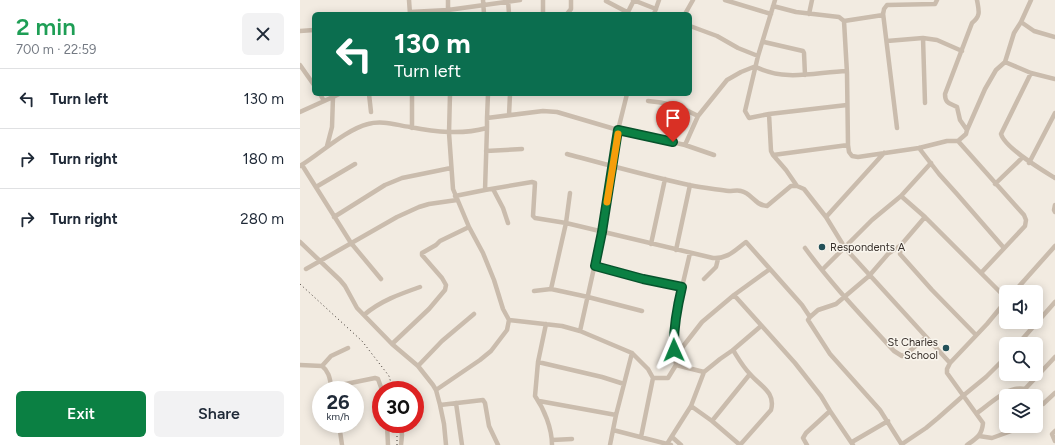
<!DOCTYPE html>
<meta charset="utf-8">
<style>
:root{--surface:#fff;--page:#f2f2f3;--text:#1f2937;--muted:#747a83;--line:#e0e1e3;--accent:#0b8043}
body{margin:0;font-family:Figtree,sans-serif;background:var(--page);color:var(--text);height:100vh;display:flex;flex-direction:column;font-size:15px;white-space:nowrap}
*{box-sizing:border-box;margin:0}
p{font-size:13px;color:var(--muted)}
.icon{flex:none;width:22px;height:22px;fill:none;stroke:currentColor;stroke-width:2;stroke-linecap:round;stroke-linejoin:round}
.map{position:relative;flex:1;overflow:hidden}
.details{display:flex;flex-direction:column;background:var(--surface);width:300px}
.details>*{flex:none}
.banner{position:absolute;left:12px;top:12px;width:380px;height:84px;border-radius:6px;box-shadow:0 2px 10px #0003;background:#0b6e4f;color:#fff;overflow:hidden}
.fabs{position:absolute;left:699px;top:285px;display:grid;gap:8px}
.fabs a{display:grid;place-items:center;width:44px;height:44px;border-radius:6px;background:var(--surface);box-shadow:0 2px 10px #0003;font-size:20px}
.speed{position:absolute;left:12px;top:381px;display:flex;gap:8px;font-size:20px;font-weight:700;text-align:center}
.speed>*{display:grid;place-content:center;width:52px;height:52px;border-radius:50%;background:var(--surface);box-shadow:0 2px 10px #0003;line-height:1}
.speed small{font-size:10px;font-weight:400}
.speed .limit{border:6px solid #d22;background:#fff;color:#111}
.pin{position:absolute;display:grid;place-items:center;width:34px;height:34px;color:#fff;margin:-41px -17px;border-radius:50% 50% 50% 0;rotate:-45deg;box-shadow:0 0 4px #0007}
.pin .icon{rotate:45deg}
.me{position:absolute;width:44px;margin:-22px;rotate:359deg;stroke-linejoin:round;filter:drop-shadow(0 0 3px #0008)}
.turn{display:flex;align-items:center;gap:14px;height:84px;padding:0 16px;font-size:18px}
.turn .icon{width:52px;height:52px;stroke-width:2.5}
.turn b{display:block;font-size:28px;line-height:34px}
.round{display:grid;place-items:center;flex:none;width:42px;height:42px;border-radius:6px;background:var(--page)}
.headline{display:flex;align-items:center;justify-content:space-between;height:68px;padding:0 16px}
h1{font-size:24px;font-weight:600;line-height:30px;color:#1e9e55}
.action{display:flex;gap:8px;margin-top:auto;padding:8px 16px}
.action a{flex:1;height:46px;border-radius:6px;background:var(--accent);color:#fff;font-size:16px;font-weight:600;line-height:46px;text-align:center}
.action a+a{background:var(--page);color:var(--text)}
ul{padding:0;list-style:none}
li{display:flex;align-items:center;gap:12px;height:60px;padding:0 16px;border-top:1px solid var(--line)}
li div{flex:1}
li b{display:block;font-size:15px}
li em{font-style:normal}
main{display:flex;flex:1;min-height:0}
.map>svg:first-child{display:block}
.lines{fill:none;stroke-linecap:round;stroke-linejoin:round}
.minor{stroke:#cabcad;stroke-width:4.5}
.rail{stroke:#38302b;stroke-width:1;stroke-dasharray:1 3;stroke-linecap:butt}
.route-casing{stroke:#07532c;stroke-width:10}
.route{stroke:#0b8043;stroke-width:7}
.slow{stroke:#f59e0b;stroke-width:7}
.poi-dot{fill:#235058;stroke:#f9f5ed;stroke-width:1.5}
.labels{text-anchor:middle;stroke-width:3;stroke-linejoin:round;paint-order:stroke}
.poi-label{font-size:11px;fill:#38302b;stroke:#f9f5ed;text-anchor:start}
</style>
<main>
<section class="details">
<div class="headline"><div><h1>2 min</h1><p>700 m · 22:59</p></div><a class="round"><svg class="icon" aria-label="close" viewBox="0 0 24 24"><path d="M6 6l12 12M18 6L6 18"/></svg></a></div>
<ul>
<li><svg class="icon" aria-label="left" viewBox="0 0 24 24"><path d="M17 20v-9H6M10 6l-5 5 5 5"/></svg><div><b>Turn left</b></div><em>130 m</em></li>
<li><svg class="icon" aria-label="right" viewBox="0 0 24 24"><path d="M7 20v-9h11M14 6l5 5-5 5"/></svg><div><b>Turn right</b></div><em>180 m</em></li>
<li><svg class="icon" aria-label="right" viewBox="0 0 24 24"><path d="M7 20v-9h11M14 6l5 5-5 5"/></svg><div><b>Turn right</b></div><em>280 m</em></li>
</ul>
<div class="action"><a>Exit</a><a>Share</a></div>
</section>
<div class="map">
<svg width="755" height="445" viewBox="0 0 755 445">
<rect width="100%" height="100%" fill="#f2ebe1"/>
<g class="lines">
<path class="minor" d="M109 0 110 14
M148 0V14
M183 0 184 14
M208 0 209 14
M333 0 356 9
M425 0 471 14
M306 1 325 11 328 12 334 0
M473 6 496 12 539 17 544 21 547 73 548 145 549 152 552 156 558 157 619 148 647 141H658L666 134 667 130 660 120 657 107C650 103 645 104 645 94L672 23C681 16 679 11 677 0
M110 12 148 10 220 0
M583 13 597 128
M243 14V0
M267 14 271 9V0
M354 14 359 0
M385 14 393 0
M509 14 512 0
M544 21 583 15 584 9 587 5 635 4 637 0
M721 22 734 31 755 37
M390 26 417 36 438 48 458 56
M0 31 14 30
M623 38 625 103
M587 41 623 38 637 40 662 51
M464 42 503 51 504 53 505 75
M705 62 731 73 755 79
M0 65 14 85
M456 67C486 82 516 72 547 71
M731 73 701 134C705 148 742 170 755 178
M20 94 24 101
M69 94 71 112
M112 94V128
M348 101C366 102 382 107 398 116
M547 105 469 114 471 151 473 155 548 145
M0 112 33 97
M469 114 449 118 445 111 458 56 475 0
M209 115 210 94
M187 118 188 94
M187 128 185 190 232 182 235 183 233 216 235 218 266 223 270 193
M667 130 685 89 696 70 705 62 714 33 721 22 731 0
M658 141 724 215 726 220 725 226 681 273
M385 145 414 155
M27 146 32 127 33 97 39 94
M619 148 639 174 657 194 704 248
M186 151 222 149
M267 154C308 165 348 176 389 185 402 188 416 189 429 191 433 191 438 190 441 191 452 193 454 205 467 206L491 186H497L504 189 526 217 545 248 650 363
M473 155 486 170 497 186
M729 163 755 113
M2 165 51 243 81 279
M0 166C20 154 45 130 68 124 82 120 96 125 110 127 136 132 161 135 187 128V118L243 111 257 112 318 130 385 145 398 116 427 80 441 72 456 66
M695 184 723 157
M16 187 55 164
M193 189 203 208 208 223
M155 196 185 190
M601 196 625 217 706 298
M755 205 754 210 755 212
M34 217 85 185 102 178 151 168
M526 217 584 153
M0 242 40 280 45 286 57 308 92 344 118 366 133 385 136 390 140 405 144 424 146 445
M351 244 365 179
M601 245 600 254 632 290 676 335
M505 248C532 285 563 317 594 351L602 356 605 355 626 337
M376 250 390 185
M390 253 376 313 373 337 376 365 404 372
M295 266 343 279 382 287
M6 269 97 217 119 207 129 204 157 200
M470 269 434 295 495 363 521 396 530 411 553 445
M522 270 572 220 601 196 631 163
M404 279 416 267 418 259
M251 289 266 223 413 258C428 259 435 250 446 242L502 305 510 317
M234 291 251 289 288 297 342 311
M714 292 755 246
M64 315C80 301 100 294 120 287
M209 320 262 326 280 331 332 353 348 369 353 378 341 437
M246 324 238 362 235 396C244 409 252 428 252 445
M280 331 302 232 318 130 327 94
M92 344 129 309 145 290 146 285 142 278 122 255V253L136 245 140 241 169 227
M718 344 755 302
M374 350 381 349 402 322 434 295
M433 350C438 358 443 367 450 374 460 386 476 392 471 410L440 445
M238 362 302 377 324 384
M0 365 22 366C30 372 30 381 32 390
M22 366 31 356 48 348
M118 366 142 341 174 314
M353 378H368L376 365
M31 387 75 378 78 379 82 390
M725 389 755 357
M136 390 180 360 191 351 207 330 209 320 203 309 194 280 183 253 169 227 153 189 149 133 150 94
M239 401 316 415
M156 403 162 445
M140 405 183 400 185 403 189 426 198 445
M391 406 412 421 440 445
M736 407 743 404 755 393
M677 413C690 404 708 385 725 389L730 396
M55 414H59
M736 419V424
M412 421 450 374
M39 424 42 445
M87 424 88 445
M100 424 102 435 101 445
M313 430 371 445
M755 431 752 434 755 441
M679 436 692 438 714 430 734 426
M372 437 381 445
M252 440 272 439
M552 442 588 421
M367 444 391 406 404 372 420 359 433 350 461 326
M602 444 626 428 638 418 664 395 686 377 706 357
M310 445 316 415 332 353
M507 445 503 438 506 433 530 411
M602 445 580 410 530 354 508 320 510 317 518 310 536 304 569 276 588 254 601 245 625 217
M667 445C677 438 682 435 683 423L647 373V369L650 363 687 324 706 301"/>
<path class="rail" d="M0 284 62 341 89 376 93 390
M97 424V445"/>
</g>
<g class="lines">
<g class="route-casing">
<path id="route" d="M373 142 318 130 302 232 295 266 343 279 382 287C377 308 373 328 374 350"/>
</g>
<use href="#route" class="route"/>
<path class="slow" d="M307 202 318 134"/>
</g>
<g class="poi-dot">
<circle cx="522" cy="247" r="4"/>
<circle cx="646" cy="348" r="4"/>
</g>
<g class="labels">
<g class="poi-label">
<text x="530" y="251">Respondents A</text>
<text x="638" y="346" text-anchor="end">St Charles<tspan x="638" dy="13">School</tspan></text>
</g>
</g>
</svg>
<div class="fabs">
<a><svg class="icon" aria-label="sound" viewBox="0 0 24 24"><path d="M4 9h4l5-4v14l-5-4H4zM17 9q2 3 0 6"/></svg></a>
<a><svg class="icon" aria-label="search" viewBox="0 0 24 24"><circle cx="10" cy="10" r="6"/><path d="M15 15l6 6"/></svg></a>
<a><svg class="icon" aria-label="layers" viewBox="0 0 24 24"><path d="M12 4l9 5-9 5-9-5zM3 14l9 5 9-5"/></svg></a>
</div>
<div class="speed"><div>26<small>km/h</small></div><div class="limit">30</div></div>
<div class="pin" style="left:373px;top:142px;background:#d93025"><svg class="icon" aria-label="arrive" viewBox="0 0 24 24"><path d="M6 21V4h12l-3 4 3 4H6"/></svg></div>
<svg class="me" style="left:374px;top:350px" viewBox="-20 -20 40 40"><path d="M0-17L14 15 0 8-14 15z" fill="#0b8043" stroke="#fff" stroke-width="4"/></svg>
<div class="banner">
<div class="turn"><svg class="icon" aria-label="left" viewBox="0 0 24 24"><path d="M17 20v-9H6M10 6l-5 5 5 5"/></svg><div><b>130 m</b>Turn left</div></div>
</div>
</div>
</main>
